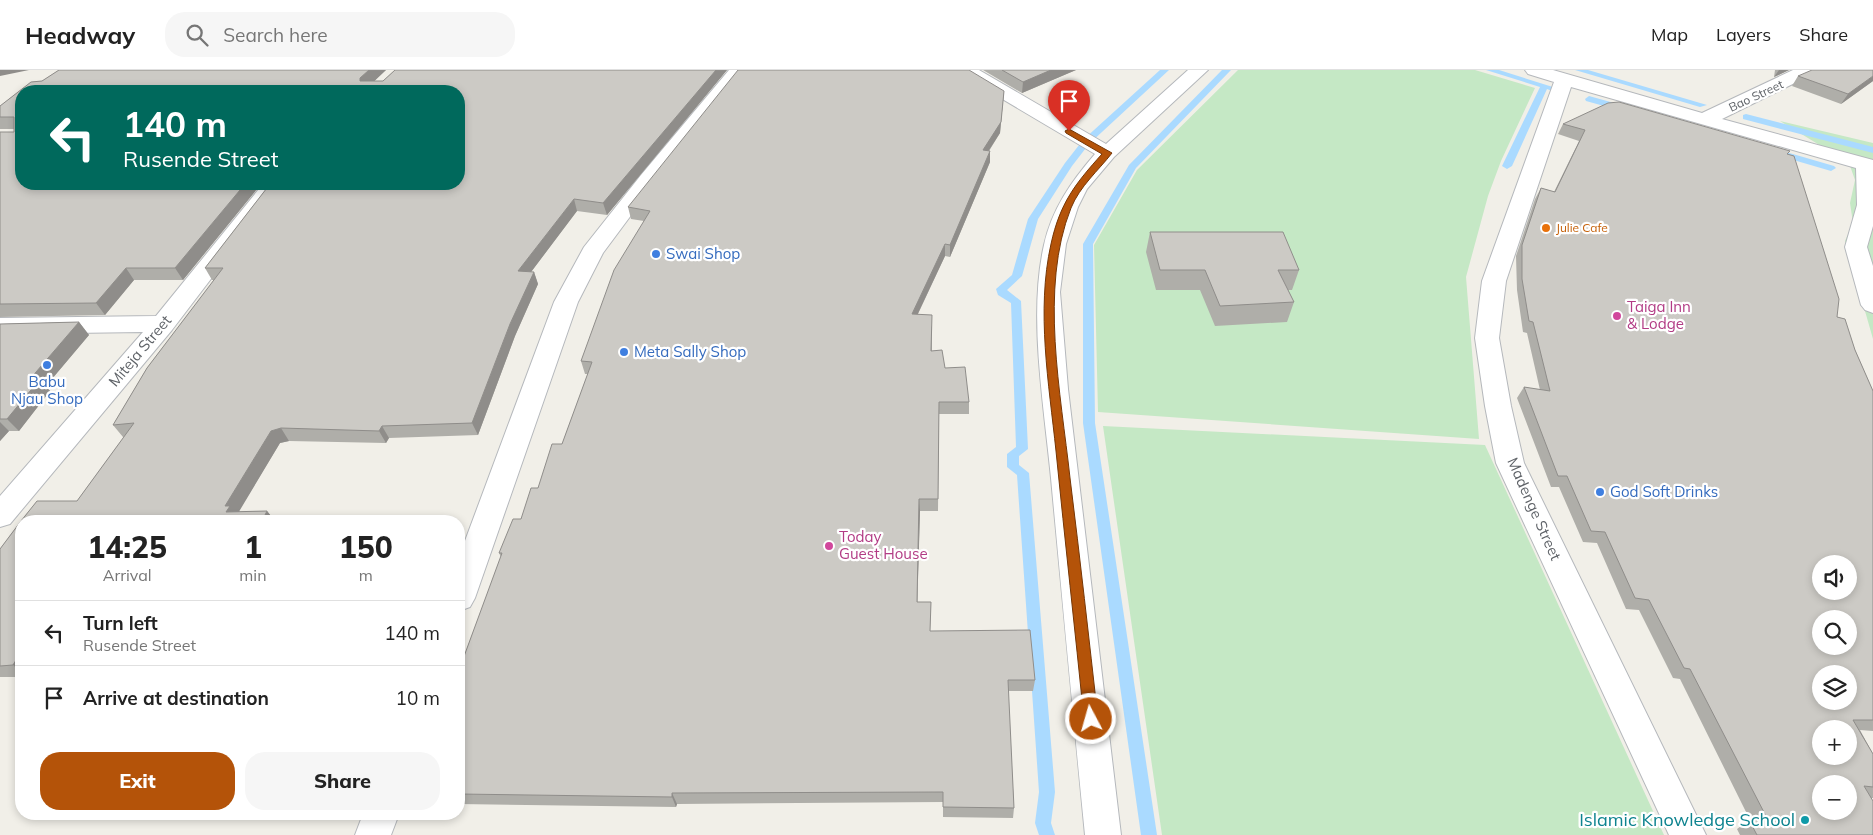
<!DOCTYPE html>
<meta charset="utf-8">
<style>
:root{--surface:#fff;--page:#f6f6f6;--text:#222;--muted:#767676;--line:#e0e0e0;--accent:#b45309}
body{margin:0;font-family:Mulish,sans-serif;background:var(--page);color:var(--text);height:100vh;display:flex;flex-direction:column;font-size:19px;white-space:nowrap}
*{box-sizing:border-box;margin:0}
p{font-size:16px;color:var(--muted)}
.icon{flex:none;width:28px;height:28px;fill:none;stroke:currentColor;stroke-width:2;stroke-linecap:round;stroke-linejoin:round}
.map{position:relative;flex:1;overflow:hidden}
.sheet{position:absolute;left:15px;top:445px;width:450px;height:305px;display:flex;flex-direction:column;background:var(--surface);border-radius:20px;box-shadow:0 2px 8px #0003}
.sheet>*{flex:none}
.guide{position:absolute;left:15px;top:15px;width:450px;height:105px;border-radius:20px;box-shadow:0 2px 8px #0003;background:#00695c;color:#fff;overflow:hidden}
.tools{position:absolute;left:1812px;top:485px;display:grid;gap:10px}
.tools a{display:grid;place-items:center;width:45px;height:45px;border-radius:50%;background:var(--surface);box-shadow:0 2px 8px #0003;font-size:25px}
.pin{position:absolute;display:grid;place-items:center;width:42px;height:42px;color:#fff;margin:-51px -21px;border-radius:50% 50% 50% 0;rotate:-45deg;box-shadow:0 0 5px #0007}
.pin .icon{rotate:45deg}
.me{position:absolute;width:55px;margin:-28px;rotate:354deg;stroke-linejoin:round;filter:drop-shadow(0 0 4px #0008)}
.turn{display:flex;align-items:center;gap:18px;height:105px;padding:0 25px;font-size:22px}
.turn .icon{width:65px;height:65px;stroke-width:2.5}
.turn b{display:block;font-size:35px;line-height:42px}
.eta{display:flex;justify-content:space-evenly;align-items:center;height:85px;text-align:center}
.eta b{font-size:30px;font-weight:800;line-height:35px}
.button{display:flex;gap:10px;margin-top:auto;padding:10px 25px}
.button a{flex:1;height:58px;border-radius:20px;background:var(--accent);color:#fff;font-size:20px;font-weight:800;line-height:58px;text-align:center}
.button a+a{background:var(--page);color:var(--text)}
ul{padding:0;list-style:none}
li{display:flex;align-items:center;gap:15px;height:65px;padding:0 25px;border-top:1px solid var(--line)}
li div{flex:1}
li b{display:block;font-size:19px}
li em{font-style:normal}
header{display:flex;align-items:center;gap:30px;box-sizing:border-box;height:70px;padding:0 25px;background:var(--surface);border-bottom:1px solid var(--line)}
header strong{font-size:24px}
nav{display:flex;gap:28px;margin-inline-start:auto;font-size:18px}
.search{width:350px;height:45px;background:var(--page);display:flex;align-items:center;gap:12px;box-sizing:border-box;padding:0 18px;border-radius:20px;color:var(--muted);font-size:19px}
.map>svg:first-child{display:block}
.green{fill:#c5e8c5}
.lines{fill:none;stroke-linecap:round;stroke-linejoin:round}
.stream{fill:#aadaff;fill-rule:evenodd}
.minor-casing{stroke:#b5b8bc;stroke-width:2}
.minor{fill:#fff;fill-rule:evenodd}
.wall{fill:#afaea9}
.shaded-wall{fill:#8f8d8a}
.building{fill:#cccac5;stroke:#8f8d8a;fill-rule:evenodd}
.route{fill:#b45309;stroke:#753606}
.food-dot{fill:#e8710a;stroke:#fff;stroke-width:2}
.shop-dot{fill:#3f7fe0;stroke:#fff;stroke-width:2}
.hotel-dot{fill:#d1479c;stroke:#fff;stroke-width:2}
.culture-dot{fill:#0f9aa8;stroke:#fff;stroke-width:2}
.labels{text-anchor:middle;stroke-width:4.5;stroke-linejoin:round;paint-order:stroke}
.far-street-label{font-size:12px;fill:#5f6368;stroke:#fff}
.far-food-label{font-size:12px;fill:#c56008;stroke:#fff;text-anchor:start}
.shop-label{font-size:15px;fill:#366cbe;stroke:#fff;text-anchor:start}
.hotel-label{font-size:15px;fill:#b23c85;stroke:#fff;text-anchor:start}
.street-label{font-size:15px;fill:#5f6368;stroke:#fff}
.near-culture-label{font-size:18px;fill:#0d838f;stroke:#fff;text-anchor:end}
</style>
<header>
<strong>Headway</strong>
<div class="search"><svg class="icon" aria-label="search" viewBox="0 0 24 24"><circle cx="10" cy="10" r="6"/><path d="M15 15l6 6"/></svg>Search here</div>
<nav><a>Map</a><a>Layers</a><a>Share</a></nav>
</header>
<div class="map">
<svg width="1873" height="765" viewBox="0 0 1873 765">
<rect width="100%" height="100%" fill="#f1efe8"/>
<path class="green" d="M1238 0H1475L1535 18 1501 91 1488 126 1466 207 1479 369 1098 342 1094 175 1137 100Z
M1780 51 1873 73V269L1845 171 1853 153 1850 133 1855 110 1849 93Z
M1103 356 1485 375 1664 765H1162Z"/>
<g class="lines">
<path class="stream" d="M1160 0H1169L1089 74 1072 96 1038 149 1022 206 1007 220 1021 231 1028 379 1019 386V395L1029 403 1055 722 1051 753 1055 765H1039L1035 753 1039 722 1017 405 1007 397V384L1016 377 1011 233 998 225 996 219 1012 205 1028 149 1065 93 1083 70Z
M1222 0H1231L1136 98 1093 174 1095 353 1157 765H1141L1083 353V174L1129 95Z
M1486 0H1499L1556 18 1552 21 1547 19 1512 96 1507 99 1502 96 1540 17Z
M1575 0H1588L1707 35 1700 37Z
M1589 26 1625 36 1626 38 1622 41 1586 31 1585 29Z
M1746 44 1873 77V83L1743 49V45Z
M1779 80 1834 96 1836 98 1831 101 1776 85V81Z"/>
<g class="minor-casing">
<path id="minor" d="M729 0H748L655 113 603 183 578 232 475 528 470 537 459 541V487L554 232 584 177 641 105Z
M957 0H979L1106 74 1188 0H1208L1114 87 1087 119 1078 137 1066 174 1060 222 1068 319 1121 765H1085C1073 646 1062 527 1051 408 1044 336 1028 245 1044 175 1052 139 1071 112 1095 84L960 4Z
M1525 0H1553L1702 43 1793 0H1816L1813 4 1722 49 1873 90V156L1867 177 1873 196V243L1865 240 1861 235 1845 177 1857 135 1856 98 1571 17 1506 211 1499 268 1511 336 1524 393 1706 765H1669L1496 393 1485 336 1475 268 1482 211 1554 12 1528 4Z
M263 114H285L268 134 172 260 10 454 0 457V426L143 262 0 264V248L156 246Z
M363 744H399L391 765H355Z"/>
</g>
<use href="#minor" class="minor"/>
</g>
<path class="wall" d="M59 0H386L374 11H383L395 0H727L607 145 577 141 531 202H534L538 214 515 266 478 365 389 368 386 373 289 371 280 373 238 442 267 441 275 451H21L37 431H77L124 367H123L113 355 147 298 214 210H212L205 198 270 114H459V21H21V114H261L183 210H134L105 245 0 247V62H14V59H0V36L31 12 42 11Z
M983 0H1076L1022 23Z
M1775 0H1789L1774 7Z
M1798 6 1873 11 1841 34 1792 16Z
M1004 21 1000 63 989 81H990V92L950 187 945 186 918 244 932 257V281L945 298 969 332V344H939L938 441H920L917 532H931L930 561 1035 610 1033 621H1008L1014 738 1013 748 943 747V732L677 734 676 737 459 734V600L501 487 499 483 521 449 562 374 588 304H585L581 291 644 151 631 149 628 137Z
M1563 54 1787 84 1837 247 1855 280 1873 321V661L1860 660 1873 684V728H1871L1873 765H1740L1737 759 1749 750H1750L1680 609 1673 608 1639 540 1626 539 1597 473 1583 472 1559 417H1551L1517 328 1524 317 1540 320 1527 263 1523 262 1517 220 1516 186 1535 129 1541 118 1554 122 1579 71 1558 64Z
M1150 162 1299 200 1292 220H1288L1294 232 1287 252 1215 256 1200 220H1156L1146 182Z
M79 252 89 265 46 316 50 321 19 361H9L0 371V254Z
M21 451V607H0V479Z"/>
<path class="shaded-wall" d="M0 0H29L0 6Z
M369 0H386L365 20 360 11V8Z
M716 0H727L607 145 603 133Z
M1051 0H1076L1022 23 1023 12Z
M1779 0H1789L1774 7Z
M1873 6V11L1841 34 1848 24Z
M1004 21 1000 63 982 91 983 80Z
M990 81V92L950 187V175Z
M245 114H261L183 210 175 198Z
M574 129 577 141 522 214 518 201Z
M945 174V186L912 256V244Z
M126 198 134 210 105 245 96 233Z
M534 202 538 214 515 266 478 365 472 353 510 254Z
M79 252 89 265 46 316 50 321 19 361 7 349 30 309Z
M0 352 9 361 0 371Z
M382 356 389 368 386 373 379 361Z
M281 358 289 371 280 373 237 445 226 442 225 436 271 361Z
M919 429 920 441 917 544V532Z
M267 441 275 451H262Z
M21 582V602L13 595Z
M672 723 677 734 676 737 672 727Z"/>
<path class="building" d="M59 0H369L360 8V11H383L395 0H716L603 133 574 129 518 201 534 202 510 254 472 353 382 356 379 361 281 358 271 361 225 436H230L226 442 267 441 262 451H21L37 431H77L134 353 113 355 147 298 223 198H205L270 114H459V21H21V114H245L175 198H126L96 233 0 234V62H14V47H0V36L31 12 42 11Z
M738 0H969L1004 21 1001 52 983 80 990 81 950 175 945 174 912 244 932 245 931 281 942 280 945 298 965 297 969 332H939L938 429H919L917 532H931L930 561 1030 560 1035 610H1008L1014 738 943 737V722L672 723V727L459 724V600L502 483H499L513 449H521L531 418H538L552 374H562L592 292 581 291 614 200 650 141 628 137Z
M1002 0H1051L1023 12Z
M1812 0H1873V6L1848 24 1798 6Z
M1619 32 1790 81 1787 84 1794 86 1839 229 1837 247 1845 249 1855 280 1873 321V650H1853L1873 684V717L1864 716 1873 731V765H1757L1749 750H1768L1690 599 1684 598 1649 530 1635 528 1605 462 1591 461 1567 406H1558L1524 317 1550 321 1533 252 1529 251 1522 209V175L1541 118 1555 122 1585 60 1563 54 1608 33ZM1821 494H1849V521H1821ZM1821 549H1849V576H1821ZM1821 604H1849V631H1821ZM1821 659H1849V686H1821ZM1821 714H1849V741H1821Z
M1150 162H1283L1299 200H1278L1294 232 1220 236 1205 200H1160Z
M79 252 30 309H40L7 349H0V254Z
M21 451V582L13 595 0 596V479Z"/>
<path class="route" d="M1069 59 1112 83C1098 101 1080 116 1071 138 1039 218 1061 324 1070 408 1080 488 1089 569 1098 649L1096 654 1091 655 1086 654 1084 649C1075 560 1065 471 1056 381 1049 314 1036 241 1051 174 1060 133 1075 114 1102 84L1066 63 1065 61Z"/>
<circle class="food-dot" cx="1546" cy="158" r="5"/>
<g class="shop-dot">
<circle cx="656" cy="184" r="5"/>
<circle cx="624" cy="282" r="5"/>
<circle cx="47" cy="295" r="5"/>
<circle cx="1600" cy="422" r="5"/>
</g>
<g class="hotel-dot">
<circle cx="1617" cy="246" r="5"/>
<circle cx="829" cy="476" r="5"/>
</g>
<circle class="culture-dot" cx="1805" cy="750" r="5"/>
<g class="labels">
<g class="far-street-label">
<text transform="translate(1756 26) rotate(-25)" y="4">Bao Street</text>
</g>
<g class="far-food-label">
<text x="1556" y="162">Julie Cafe</text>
</g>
<g class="shop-label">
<text x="666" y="189">Swai Shop</text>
<text x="634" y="287">Meta Sally Shop</text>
<text x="47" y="317" text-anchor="middle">Babu<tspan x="47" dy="17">Njau Shop</tspan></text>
<text x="1610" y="427">God Soft Drinks</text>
</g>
<g class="hotel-label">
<text x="1627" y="242">Taiga Inn<tspan x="1627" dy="17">&amp; Lodge</tspan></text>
<text x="839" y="472">Today<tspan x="839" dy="17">Guest House</tspan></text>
</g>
<g class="street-label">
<text transform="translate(140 281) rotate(-50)" y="5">Miteja Street</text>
<text transform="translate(1534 439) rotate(66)" y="5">Madenge Street</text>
</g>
<g class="near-culture-label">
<text x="1795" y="756">Islamic Knowledge School</text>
</g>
</g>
</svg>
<div class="tools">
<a><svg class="icon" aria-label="sound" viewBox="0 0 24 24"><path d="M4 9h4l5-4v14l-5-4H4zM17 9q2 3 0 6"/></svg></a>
<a><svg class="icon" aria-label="search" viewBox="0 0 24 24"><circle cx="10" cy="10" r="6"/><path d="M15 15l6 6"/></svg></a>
<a><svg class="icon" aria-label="layers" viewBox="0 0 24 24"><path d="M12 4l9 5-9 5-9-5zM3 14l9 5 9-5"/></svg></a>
<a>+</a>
<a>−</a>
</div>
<div class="pin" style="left:1069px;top:61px;background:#d93025"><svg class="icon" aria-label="arrive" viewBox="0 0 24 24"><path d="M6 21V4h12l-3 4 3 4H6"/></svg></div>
<svg class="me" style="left:1091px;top:649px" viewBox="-20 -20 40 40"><circle r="17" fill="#b45309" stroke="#fff" stroke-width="3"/><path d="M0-11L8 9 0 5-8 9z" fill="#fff"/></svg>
<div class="guide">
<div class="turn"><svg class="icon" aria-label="left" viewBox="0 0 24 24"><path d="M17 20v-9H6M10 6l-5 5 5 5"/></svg><div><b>140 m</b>Rusende Street</div></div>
</div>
<section class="sheet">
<div class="eta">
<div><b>14:25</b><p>Arrival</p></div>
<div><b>1</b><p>min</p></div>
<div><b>150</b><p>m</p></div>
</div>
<ul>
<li><svg class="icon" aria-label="left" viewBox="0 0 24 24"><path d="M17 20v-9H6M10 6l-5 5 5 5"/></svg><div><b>Turn left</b><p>Rusende Street</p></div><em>140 m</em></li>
<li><svg class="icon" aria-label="arrive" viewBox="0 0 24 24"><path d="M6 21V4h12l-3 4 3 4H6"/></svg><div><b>Arrive at destination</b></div><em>10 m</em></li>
</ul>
<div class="button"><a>Exit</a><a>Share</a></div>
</section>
</div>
